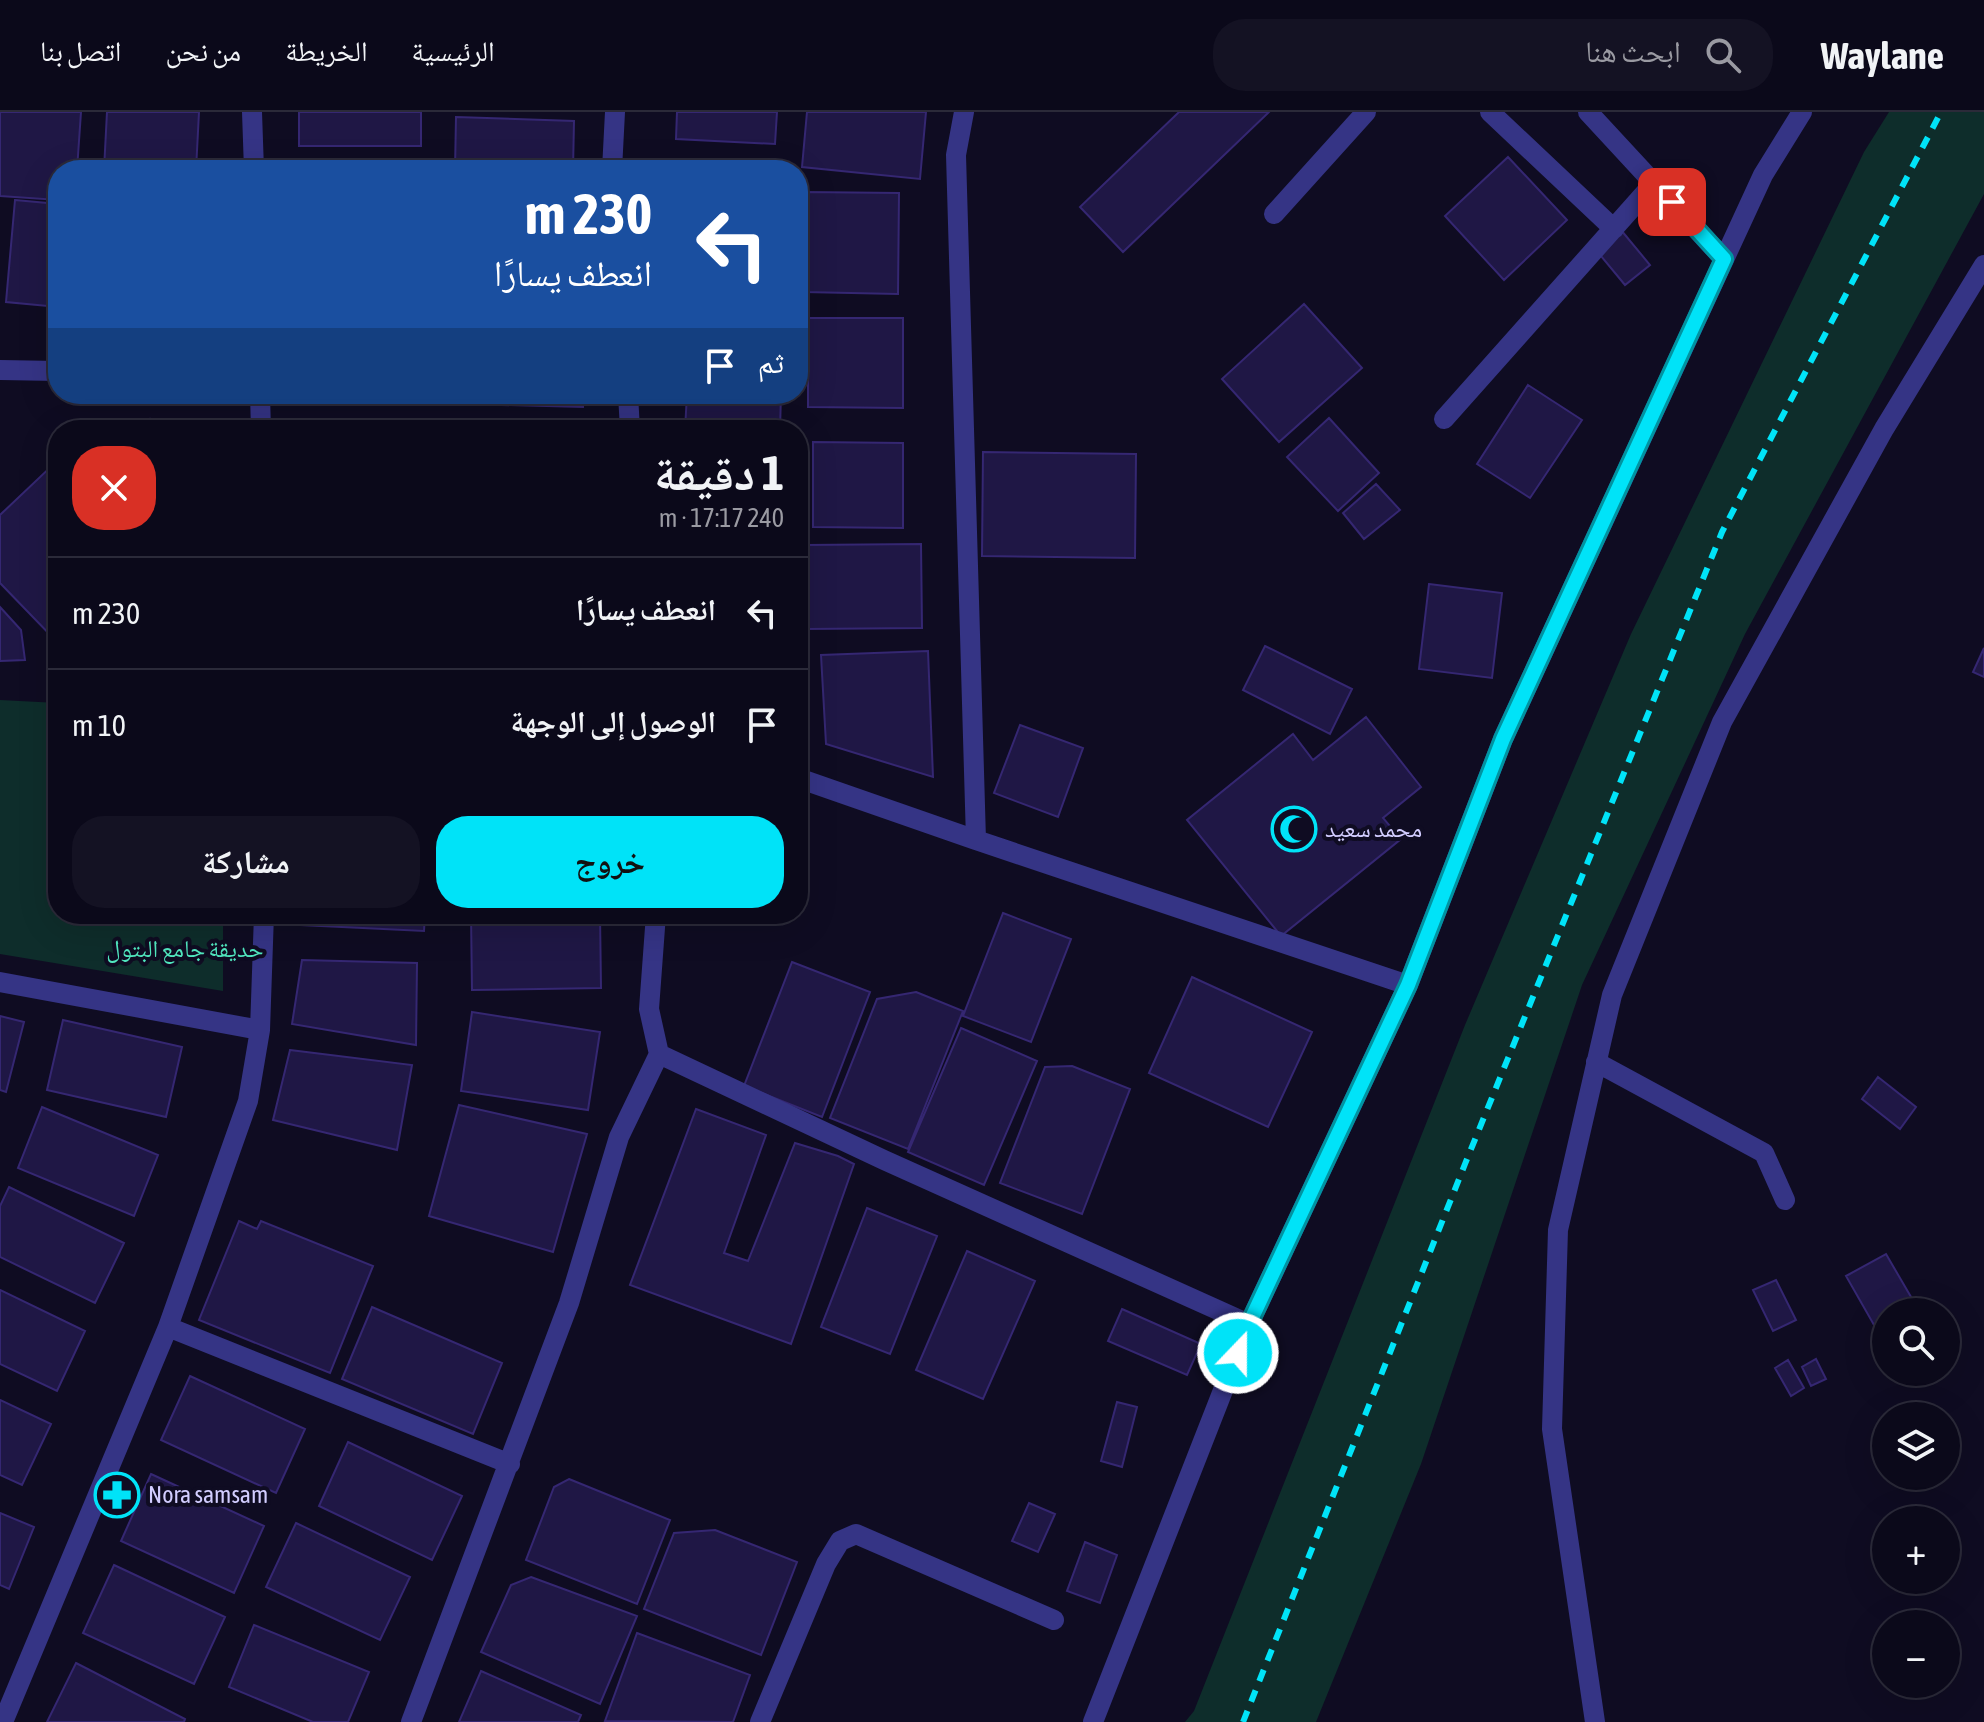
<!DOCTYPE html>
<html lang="ar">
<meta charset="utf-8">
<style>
:root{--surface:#0b091a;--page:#141223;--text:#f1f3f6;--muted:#9a9aa2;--line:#2b2a39;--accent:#00e3f8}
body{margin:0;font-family:"Asap Condensed","Noto Naskh Arabic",sans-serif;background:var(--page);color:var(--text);direction:rtl;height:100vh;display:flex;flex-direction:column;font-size:30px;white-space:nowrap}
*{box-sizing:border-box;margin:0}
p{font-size:26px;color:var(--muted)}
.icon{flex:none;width:44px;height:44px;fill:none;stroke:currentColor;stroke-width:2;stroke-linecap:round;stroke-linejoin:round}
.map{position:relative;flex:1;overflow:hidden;direction:ltr}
.drawer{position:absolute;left:48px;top:308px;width:760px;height:504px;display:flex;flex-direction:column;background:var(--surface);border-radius:32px;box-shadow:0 8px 32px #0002,0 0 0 2px var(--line);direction:rtl}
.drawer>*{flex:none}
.top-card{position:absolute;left:48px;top:48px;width:760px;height:244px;border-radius:32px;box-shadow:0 8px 32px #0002,0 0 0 2px var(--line);direction:rtl;background:#1a4fa0;color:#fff;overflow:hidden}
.buttons{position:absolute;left:1872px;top:1186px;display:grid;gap:16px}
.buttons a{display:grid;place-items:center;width:88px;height:88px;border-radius:50%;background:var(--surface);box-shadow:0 8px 32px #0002,0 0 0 2px var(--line);font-size:40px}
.pin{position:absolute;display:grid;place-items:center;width:68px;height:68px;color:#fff;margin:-34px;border-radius:16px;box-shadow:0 4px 12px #0006}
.me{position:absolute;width:88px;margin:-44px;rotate:22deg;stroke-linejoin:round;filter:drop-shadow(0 0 6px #0008)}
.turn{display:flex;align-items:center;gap:28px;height:168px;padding:0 24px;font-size:36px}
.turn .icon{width:104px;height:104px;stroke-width:2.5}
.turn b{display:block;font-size:56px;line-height:68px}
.then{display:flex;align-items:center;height:76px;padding:0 24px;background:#0003;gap:16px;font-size:30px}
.round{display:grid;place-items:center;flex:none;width:84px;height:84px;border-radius:32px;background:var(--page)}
.summary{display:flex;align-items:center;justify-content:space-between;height:136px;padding:0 24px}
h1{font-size:48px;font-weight:700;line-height:60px}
.primary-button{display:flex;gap:16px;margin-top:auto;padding:16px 24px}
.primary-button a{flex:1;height:92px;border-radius:32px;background:var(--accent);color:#111;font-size:32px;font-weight:700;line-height:92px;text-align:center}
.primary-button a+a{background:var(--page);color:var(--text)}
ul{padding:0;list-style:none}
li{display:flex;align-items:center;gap:24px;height:112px;padding:0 24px;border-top:2px solid var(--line)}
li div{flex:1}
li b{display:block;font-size:30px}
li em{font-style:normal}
header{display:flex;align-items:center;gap:48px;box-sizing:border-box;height:112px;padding:0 40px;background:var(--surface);border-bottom:2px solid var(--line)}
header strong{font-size:38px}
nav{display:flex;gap:44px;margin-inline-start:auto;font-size:28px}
.search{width:560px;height:72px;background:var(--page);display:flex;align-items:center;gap:20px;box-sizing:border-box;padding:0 28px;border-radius:32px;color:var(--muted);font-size:30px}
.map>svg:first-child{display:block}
.green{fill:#0e2d2b}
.building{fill:#1f1745;stroke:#352772;stroke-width:2}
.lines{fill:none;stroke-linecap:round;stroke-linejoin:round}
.lane{stroke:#353485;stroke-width:20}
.street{stroke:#353485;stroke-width:20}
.rail{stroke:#00e3f8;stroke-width:6;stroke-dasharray:12 10;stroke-linecap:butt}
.route-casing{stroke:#0094a1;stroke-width:20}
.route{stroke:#00e3f8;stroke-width:14}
.labels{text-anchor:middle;stroke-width:8;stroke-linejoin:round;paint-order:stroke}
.poi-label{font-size:24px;fill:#d2cdff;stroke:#0f0c22;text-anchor:start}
.park-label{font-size:24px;fill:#51e7bf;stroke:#0f0c22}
</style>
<header>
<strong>Waylane</strong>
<div class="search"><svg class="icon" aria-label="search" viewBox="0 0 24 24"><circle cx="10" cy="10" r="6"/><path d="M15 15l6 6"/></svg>ابحث هنا</div>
<nav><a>الرئيسية</a><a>الخريطة</a><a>من نحن</a><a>اتصل بنا</a></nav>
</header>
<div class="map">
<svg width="1984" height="1610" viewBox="0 0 1984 1610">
<rect width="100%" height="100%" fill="#0f0c22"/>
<path class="green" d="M1889 0H1984V82L1745 522 1582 873 1421 1352 1316 1610H1185L1194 1599 1465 913 1631 522 1864 40Z
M0 588 58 591V802H223V879L0 842Z"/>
<path class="building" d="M0 0H81L77 58H58V88L0 84Z
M107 0H199L196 58H104Z
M299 0H421V34H299Z
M677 0H777L775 32 676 27Z
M807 0H926L920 67 802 55Z
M1179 0H1269L1123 140 1080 95Z
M456 5 574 9 573 58H455Z
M1508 45 1567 108 1504 168 1445 104Z
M805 80 899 81 898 182 804 180Z
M15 88 58 92V195L6 190Z
M1621 118 1650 153 1625 173 1596 138Z
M1304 192 1362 256 1279 330 1222 267Z
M808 206H903V296L808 295Z
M1528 273 1582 308 1530 386 1477 352Z
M291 282H421V289L291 284Z
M464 282H584L583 295 464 292Z
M687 282H781L780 318H685Z
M1329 306 1379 361 1338 399 1287 345Z
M150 307 161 318H138Z
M813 330 903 331V416L813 415Z
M983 340 1136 342 1135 446 982 444Z
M58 348V531L0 471V403Z
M1376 372 1400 398 1364 427 1343 401Z
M921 432 922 516 805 517V433Z
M1429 472 1502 481 1492 566 1419 557Z
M0 495 21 518 25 548 0 549Z
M1265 534 1352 577 1330 622 1243 578Z
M1984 536V565L1973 560Z
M928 539 933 665 826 632 821 543Z
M1366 605 1421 675 1383 706 1401 727 1281 824 1187 708 1293 622 1313 648Z
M1020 613 1083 636 1058 705 994 681Z
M1003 801 1071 827 1031 930 963 904Z
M302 802H425L424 819 301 813Z
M471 802H600L601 876 472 878Z
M302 848 417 851 416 933 292 912Z
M792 850 870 880 822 1005 744 974Z
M1192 865 1312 920 1268 1015 1149 961Z
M916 880 963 899 908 1037 830 1006 877 887Z
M472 900 600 920 588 998 461 979Z
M0 904 24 910 6 980 0 978Z
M63 908 182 935 166 1005 47 978Z
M961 916 1037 949 984 1073 908 1040Z
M290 938 412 953 397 1038 273 1008Z
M1072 954 1130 977 1082 1102 1000 1071 1045 955Z
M1878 965 1916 995 1900 1017 1862 987Z
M459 993 587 1022 553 1140 429 1104Z
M42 995 158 1043 134 1104 18 1056Z
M696 997 766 1023 724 1141 748 1149 795 1031 838 1044 854 1052 791 1232 630 1173Z
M9 1075 124 1131 95 1191 0 1145V1094Z
M867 1096 937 1124 890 1242 821 1215Z
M239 1109 257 1117 261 1109 373 1154 330 1261 199 1208Z
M967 1139 1035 1169 983 1287 916 1258Z
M1886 1142 1918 1197 1913 1200H1886V1234L1846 1164Z
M1776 1168 1796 1208 1773 1219 1753 1178Z
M0 1178 85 1219 57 1279 0 1252Z
M372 1195 502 1251 473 1322 342 1267Z
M1122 1197 1201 1232 1187 1263 1108 1229Z
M1816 1247 1826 1267 1811 1274 1802 1255Z
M1788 1248 1804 1276 1791 1284 1775 1256Z
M190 1264 305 1317 276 1381 161 1328Z
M0 1288 51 1312 22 1373 0 1363Z
M1117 1290 1137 1295 1122 1355 1101 1349Z
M348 1330 462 1384 432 1448 319 1394Z
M151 1362 264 1414 234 1481 121 1429Z
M569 1367 670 1408 637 1492 526 1448 554 1375Z
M1029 1391 1055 1402 1038 1440 1012 1429Z
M0 1401 34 1415 9 1477 0 1473Z
M296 1411 410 1465 380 1528 266 1475Z
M715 1418 797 1450 761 1543 644 1497 674 1421Z
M1085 1430 1117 1443 1100 1491 1067 1479Z
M114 1453 225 1505 194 1572 83 1521Z
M531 1465 637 1504 600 1592 481 1540 511 1473Z
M254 1513 369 1560 348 1610H313L229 1575Z
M637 1521 750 1563 733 1610 605 1609Z
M76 1551 185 1607 184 1610H47Z
M481 1559 581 1603 578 1610H459Z"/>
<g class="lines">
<path class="lane" d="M1490 0 1614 117
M1274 102 1366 0
M1444 307 1654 71"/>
<path class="street" d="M252 0 254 58
M1588 0 1724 147
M612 58 615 0
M0 258 58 259
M260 282 261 318
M628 282 630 318
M798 666 976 728 956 43 964 0
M976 728 1408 873
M0 870 260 918
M659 942 884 1048 1249 1212
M1596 950 1764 1041 1785 1088
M168 1215 510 1352
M3 1610 168 1215 248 989 260 918 264 802
M411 1610 569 1191 619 1025 659 942 649 897 656 802
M760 1610 826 1452 840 1429 856 1422 1054 1508
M1093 1610 1249 1212 1408 873 1503 627 1763 63 1802 0
M1595 1610 1552 1317 1558 1118 1612 883 1722 610 1884 317 1984 153"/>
<path class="rail" d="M1243 1610 1465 1052 1722 420 1941 0"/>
</g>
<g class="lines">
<g class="route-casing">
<path id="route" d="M1238 1241 1249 1212 1408 873 1503 627 1724 147 1672 90"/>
</g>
<use href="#route" class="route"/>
</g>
<defs>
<g id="mosque-ring" transform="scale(2.3)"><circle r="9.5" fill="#0f0c22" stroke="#00e3f8" stroke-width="1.5"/><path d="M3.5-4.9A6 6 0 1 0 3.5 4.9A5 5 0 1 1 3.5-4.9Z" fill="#00e3f8"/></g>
<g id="pharmacy-ring" transform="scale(2.3)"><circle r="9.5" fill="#0f0c22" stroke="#00e3f8" stroke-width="1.5"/><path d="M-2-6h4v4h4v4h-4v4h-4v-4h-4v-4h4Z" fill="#00e3f8"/></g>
</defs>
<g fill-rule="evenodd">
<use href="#mosque-ring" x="1294" y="717"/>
<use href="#pharmacy-ring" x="117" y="1383"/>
</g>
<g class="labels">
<g class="poi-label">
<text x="1325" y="725">محمد سعيد</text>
<text x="148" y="1391">Nora samsam</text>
</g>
<g class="park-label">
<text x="185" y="845">حديقة جامع البتول</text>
</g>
</g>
</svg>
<div class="buttons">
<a><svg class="icon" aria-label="search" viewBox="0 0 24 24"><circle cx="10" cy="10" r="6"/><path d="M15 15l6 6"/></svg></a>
<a><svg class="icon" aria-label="layers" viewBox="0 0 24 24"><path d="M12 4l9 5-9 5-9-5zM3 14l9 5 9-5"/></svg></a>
<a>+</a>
<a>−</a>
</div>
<div class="pin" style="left:1672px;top:90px;background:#d93025"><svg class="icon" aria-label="arrive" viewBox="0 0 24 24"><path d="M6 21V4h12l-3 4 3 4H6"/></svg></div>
<svg class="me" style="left:1238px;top:1241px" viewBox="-20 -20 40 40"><circle r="17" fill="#00e3f8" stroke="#fff" stroke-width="3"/><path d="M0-11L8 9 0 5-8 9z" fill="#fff"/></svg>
<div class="top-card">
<div class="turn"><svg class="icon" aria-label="left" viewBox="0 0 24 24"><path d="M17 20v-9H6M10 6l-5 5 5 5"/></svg><div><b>230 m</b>انعطف يسارًا</div></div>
<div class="then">ثم<svg class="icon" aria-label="arrive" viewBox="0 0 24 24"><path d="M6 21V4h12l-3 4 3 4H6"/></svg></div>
</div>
<section class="drawer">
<div class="summary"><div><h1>1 دقيقة</h1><p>240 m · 17:17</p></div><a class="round" style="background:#d93025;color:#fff"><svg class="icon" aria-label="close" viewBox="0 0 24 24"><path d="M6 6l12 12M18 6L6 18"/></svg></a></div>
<ul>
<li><svg class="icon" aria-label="left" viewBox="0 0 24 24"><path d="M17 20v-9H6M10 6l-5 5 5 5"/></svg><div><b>انعطف يسارًا</b></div><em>230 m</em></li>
<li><svg class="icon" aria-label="arrive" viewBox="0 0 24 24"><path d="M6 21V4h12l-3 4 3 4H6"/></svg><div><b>الوصول إلى الوجهة</b></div><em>10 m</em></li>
</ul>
<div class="primary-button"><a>خروج</a><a>مشاركة</a></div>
</section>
</div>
